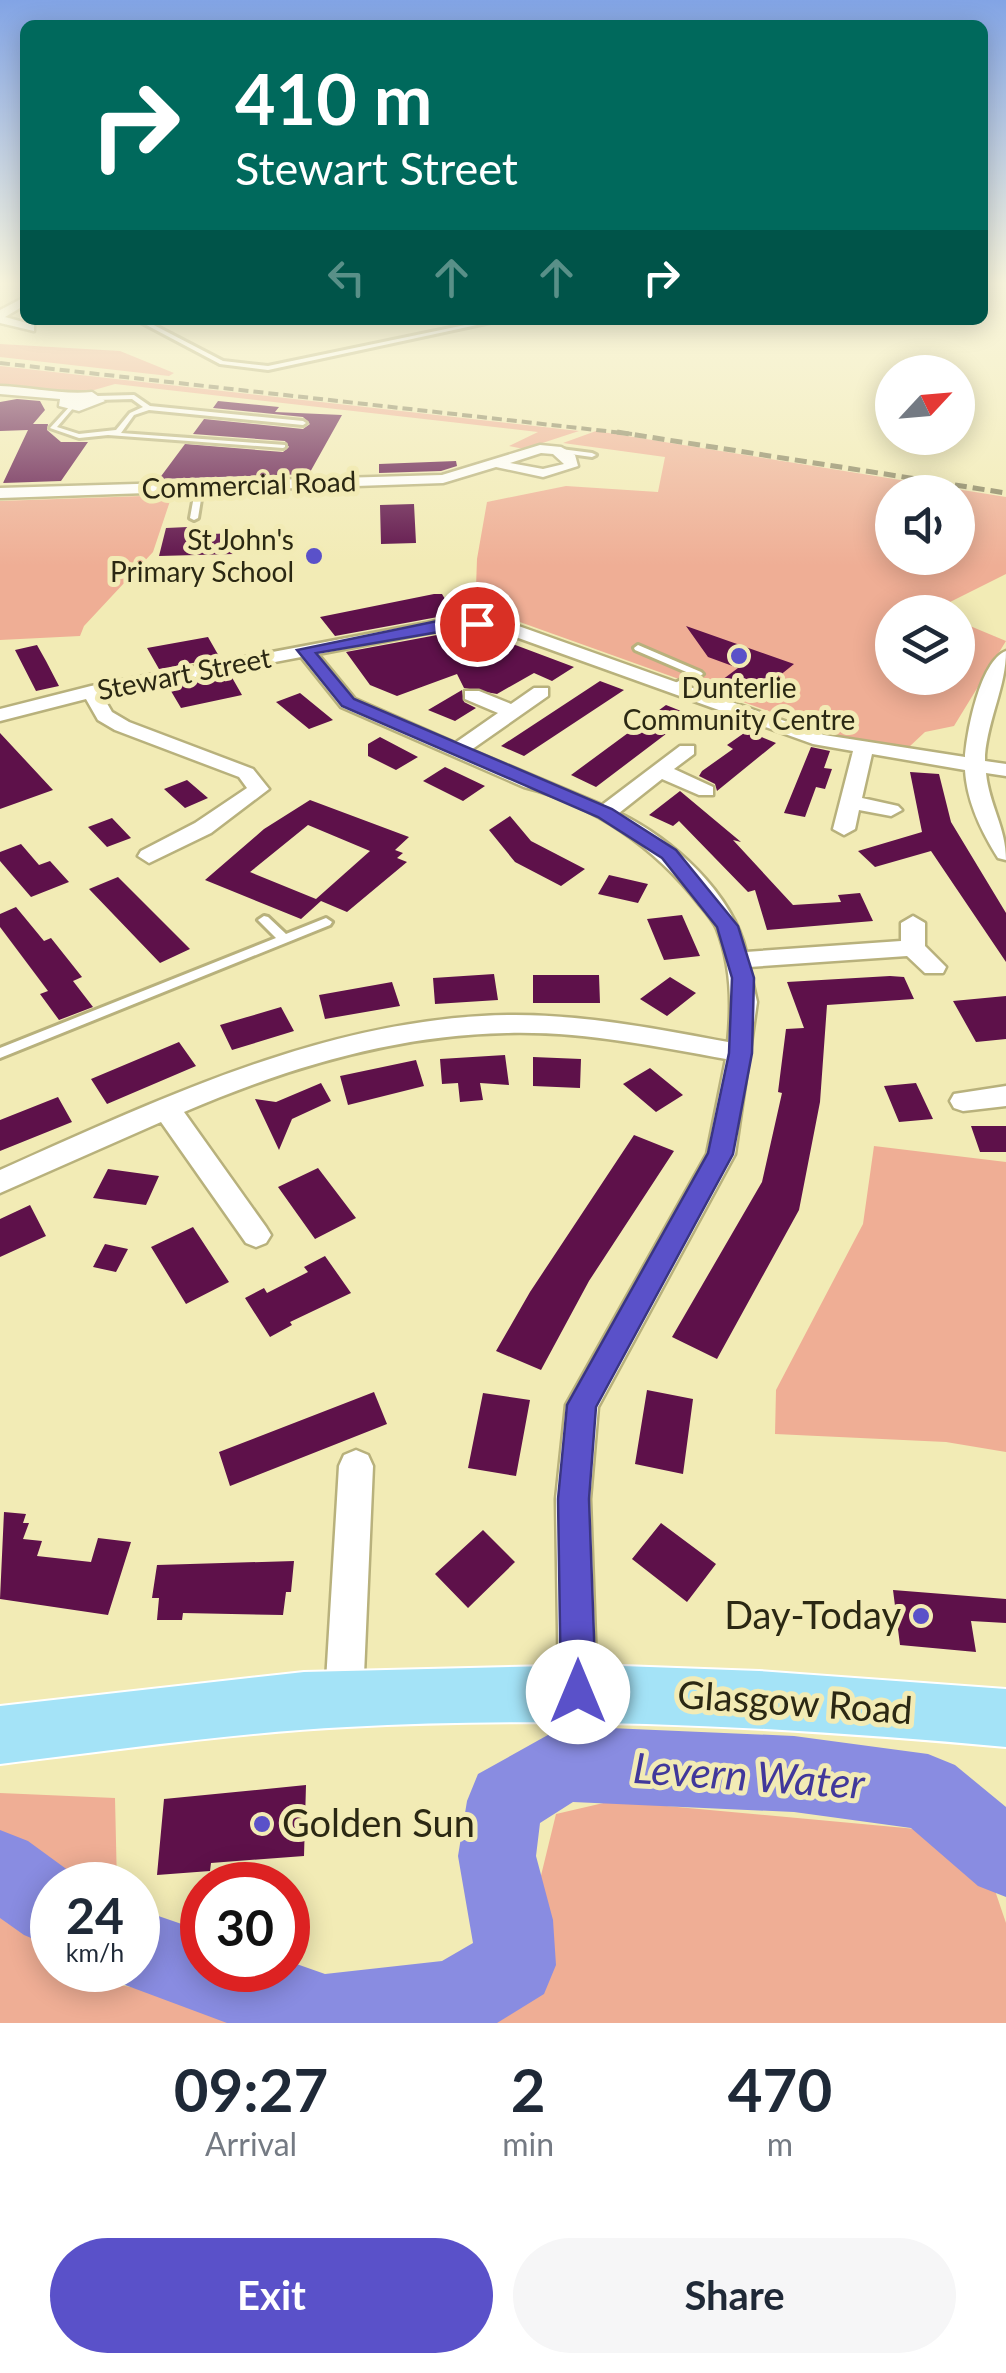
<!DOCTYPE html>
<style>
:root{--surface:#fff;--page:#f6f6f7;--text:#1f2937;--muted:#747a83;--accent:#5a51c9}
body{margin:0;font-family:Lato,sans-serif;background:var(--page);color:var(--text);height:100vh;display:flex;flex-direction:column;font-size:38px;white-space:nowrap}
*{box-sizing:border-box;margin:0}
p{font-size:32px;color:var(--muted)}
.icon{flex:none;width:55px;height:55px;fill:none;stroke:currentColor;stroke-width:2;stroke-linecap:round;stroke-linejoin:round}
.map{position:relative;height:2023px;overflow:hidden}
.drawer{display:flex;flex-direction:column;background:var(--surface);flex:1}
.drawer>*{flex:none}
.guide{position:absolute;left:20px;top:20px;width:968px;height:305px;border-radius:15px;box-shadow:0 5px 25px #0003;background:#00695c;color:#fff;overflow:hidden}
.needle{width:65px;rotate:64deg}
.controls{position:absolute;left:875px;top:355px;display:grid;gap:20px}
.controls a{display:grid;place-items:center;width:100px;height:100px;border-radius:50%;background:var(--surface);box-shadow:0 5px 25px #0003;font-size:50px}
.speed{position:absolute;left:30px;top:1862px;display:flex;gap:20px;font-size:50px;font-weight:700;text-align:center}
.speed>*{display:grid;place-content:center;width:130px;height:130px;border-radius:50%;background:var(--surface);box-shadow:0 5px 25px #0003;line-height:1}
.speed small{font-size:25px;font-weight:400}
.speed .limit{border:15px solid #d22;background:#fff;color:#111}
.pin{position:absolute;display:grid;place-items:center;width:85px;height:85px;color:#fff;margin:-42px;border:5px solid #fff;border-radius:50%;box-shadow:0 2px 10px #0007}
.me{position:absolute;width:110px;margin:-55px;rotate:0deg;stroke-linejoin:round;filter:drop-shadow(0 0 8px #0008)}
.turn{display:flex;align-items:center;gap:35px;height:210px;padding:0 50px;font-size:45px}
.turn .icon{width:130px;height:130px;stroke-width:2.5}
.turn b{display:block;font-size:70px;line-height:85px}
.lanes{display:flex;align-items:center;height:95px;padding:0 50px;background:#0003;justify-content:center;gap:50px;direction:ltr}
.lanes .off{opacity:.35}
.eta{display:flex;justify-content:space-evenly;align-items:center;height:170px;text-align:center}
.eta b{font-size:60px;font-weight:700;line-height:70px}
.button{display:flex;gap:20px;margin-top:auto;padding:20px 50px}
.button a{flex:1;height:115px;border-radius:60px;background:var(--accent);color:#fff;font-size:40px;font-weight:700;line-height:115px;text-align:center}
.button a+a{background:var(--page);color:var(--text)}
.map>svg:first-child{display:block}
.green{fill:#efae95;fill-rule:evenodd}
.lines{fill:none;stroke-linecap:round;stroke-linejoin:round}
.river{fill:#898ce1;fill-rule:evenodd}
.building{fill:#5e114a;fill-rule:evenodd}
.service-casing{stroke:#b8b17c;stroke-width:6}
.minor-casing{stroke:#b8b17c;stroke-width:5}
.primary-casing{stroke:#fff;stroke-width:4}
.service{fill:#fff;fill-rule:evenodd}
.minor{fill:#fff;fill-rule:evenodd}
.primary{fill:#a4e3f7;fill-rule:evenodd}
.rail-far1{stroke:#87825e;stroke-width:4;stroke-dasharray:10 5;stroke-linecap:butt}
.rail{stroke:#87825e;stroke-width:5;stroke-dasharray:12 6;stroke-linecap:butt}
.route{fill:#5a51c9;stroke:#3a3583;stroke-width:2.5}
.poi-dot{fill:#5a51c9;stroke:#f2ebb5;stroke-width:4}
.labels{text-anchor:middle;stroke-width:10;stroke-linejoin:round;paint-order:stroke}
.far-street-label{font-size:28px;fill:#2b2813;stroke:#f2ebb5}
.far-poi-label{font-size:28px;fill:#2b2813;stroke:#f2ebb5;text-anchor:end}
.near-poi-label{font-size:38px;fill:#2b2813;stroke:#f2ebb5;text-anchor:end}
.near-street-label{font-size:38px;fill:#2b2813;stroke:#f2ebb5}
.near-water-label{font-size:42px;font-style:italic;fill:#41389b;stroke:#f2ebb5}
</style>
<div class="map">
<svg width="1006" height="2023" viewBox="0 0 1006 2023">
<rect width="100%" height="100%" fill="#f2ebb5"/>
<path class="green" d="M0 344 120 351 174 373 169 376 0 357Z
M0 366 579 431 524 449 509 446 538 432 115 384 87 392 0 387Z
M596 431 1006 497V574L934 610 938 612H892V678H958V621L1006 641 954 726 925 732 909 747 835 735 517 621 475 616 477 559 487 502 566 486 658 492 665 457 563 443ZM892 492H958V558H892Z
M172 495 153 552 84 626 80 636 0 640V501Z
M874 1146 1006 1162V1452L946 1442 775 1434 776 1390 863 1224Z
M0 1793 115 1798 117 1885H52V1970H120V1985L321 2023H0Z
M612 1801 938 1831 987 1867 1006 1923V2023H381L518 1970 556 1814Z"/>
<g class="lines">
<path class="river" d="M564 1726 794 1736 928 1754 955 1765 1006 1807V1897L978 1886 911 1828 794 1812 573 1802 540 1823 536 1856 553 1920 556 1965 544 1994 497 2023H227L109 1979 105 1970H138V1909L202 1931V1970H288V1961L325 1974 442 1961 473 1943 458 1856 467 1801 478 1774Z
M0 1830 28 1841 80 1879 83 1885H52V1947L24 1935 0 1918Z"/>
</g>
<path class="building" d="M17 399 40 401 45 410 33 424H48L47 430 61 442H88L61 481 3 483 28 430 0 431V402Z
M218 401 279 407 275 412 342 415 309 474 159 479 185 444 283 452 289 447 285 441 193 434 204 419 303 429 310 424 303 417 213 408Z
M456 461 457 466 441 471 379 473V464Z
M414 504 416 543 381 544 380 505Z
M188 527 186 535 237 533 234 554 159 556 166 528Z
M434 594H442L454 614 335 636 320 617Z
M686 626 794 664 758 693 722 680 738 668 708 657Z
M453 632H464L477 655 502 640 574 667 552 681 534 673 497 694 464 688 457 674 397 696 370 685 346 652Z
M208 637 220 658 159 669 147 648Z
M37 645 46 661 59 686 36 691 15 650Z
M230 674 242 695 181 708 168 686Z
M600 681 624 690 524 756 501 746Z
M462 690 464 702 476 708 455 721 428 710Z
M300 693 333 720 309 729 276 702Z
M666 705 691 715 596 787 571 775Z
M747 731 776 743 717 791 715 784 699 776 702 771 733 749 727 745Z
M0 733 53 790 0 809Z
M380 737 418 757 396 770 368 756V744Z
M811 747 830 751 824 768 832 769 825 789 816 787 805 817 784 813Z
M445 767 485 786 463 801 423 781Z
M910 772 939 774 951 822 1006 913V962L931 851 875 867 858 851 922 832Z
M187 780 208 798 185 808 164 789Z
M680 791 741 842 733 840 793 905 841 902 838 895 860 893 873 921 767 930 755 890 748 892 679 821 673 826 649 815Z
M310 800 409 837 395 850 403 853 397 858 407 862 347 912 321 901 301 919 205 880 264 829ZM308 825 370 851 316 899 250 872Z
M510 816 531 841 585 869 561 886 515 862 489 830Z
M112 818 131 838 107 847 88 827Z
M21 844 39 865 50 861 69 882 31 897 0 861V852Z
M609 875 648 884 638 903 598 894Z
M118 877 190 949 160 963 89 889Z
M16 907 44 941 51 938 82 977 73 981 93 1007 59 1020 40 994 48 991 0 927V914Z
M682 915 700 956 664 960 647 919Z
M494 974 498 1000 435 1004 433 978Z
M533 975H599L600 1003H533Z
M890 976 904 977 914 999 827 1005 820 1102 799 1210 717 1359 672 1337 762 1182 782 1093 778 1092 786 1029 804 1028 787 982Z
M670 977 696 993 667 1016 640 999Z
M392 982 400 1006 325 1019 319 995Z
M1006 996V1039L976 1042 953 1001Z
M281 1007 294 1031 232 1050 220 1025Z
M179 1042 196 1066 107 1104 91 1079Z
M505 1055 509 1085 480 1083 483 1100 460 1102 458 1083 442 1084 440 1059Z
M533 1057 581 1059 580 1088 533 1086Z
M416 1060 424 1086 348 1105 340 1076Z
M650 1068 683 1095 656 1112 623 1084Z
M321 1083 331 1101 292 1119 279 1150 255 1099 276 1102Z
M916 1083 933 1119 899 1122 884 1086Z
M58 1097 72 1122 0 1151V1120Z
M971 1126H1006V1152H980Z
M634 1135 674 1151 589 1281 541 1370 496 1351 530 1292Z
M318 1168 356 1218 315 1239 278 1187Z
M108 1169 159 1176 146 1205 93 1198Z
M30 1205 46 1236 0 1257V1219Z
M193 1227 229 1282 186 1304 151 1247Z
M105 1244 128 1249 116 1272 93 1267Z
M325 1256 351 1293 290 1322 292 1325 270 1337 245 1298 264 1288 267 1293 308 1272 304 1267Z
M647 1390 693 1399 683 1474 635 1464Z
M374 1392 387 1424 230 1486 219 1452Z
M483 1393 530 1400 516 1476 468 1468Z
M4 1512 26 1514 23 1523H29L23 1539 42 1541 37 1556 91 1562 98 1538 131 1542 108 1615 0 1599Z
M661 1523 716 1564 687 1602 632 1559Z
M483 1530 515 1562 468 1608 435 1574Z
M294 1561 291 1592H286L283 1615 183 1613 182 1620H157L159 1598H152L157 1565Z
M893 1590 1006 1599V1623L971 1621 976 1652 900 1645Z
M306 1785 304 1856 211 1863 210 1871 157 1875 164 1799Z"/>
<g class="lines">
<g class="service-casing">
<path id="service" d="M137 320H144L223 361 268 366 489 320H500L268 370 220 364Z
M134 395 150 406 303 421 306 423 303 425 149 410 134 415 121 433 285 445V447L283 448 108 435 79 438 50 428 71 405 74 407 57 427 79 434 116 430 130 413 143 407 132 399 97 400 94 398 97 396Z
M553 448 592 453 596 455 592 457 556 452H553Z
M196 485 203 487 198 518 194 520 190 518Z
M638 645 701 672 703 674 678 689H672V685L691 674 635 650 634 648Z
M264 916 268 917 286 934 326 918 332 922 330 925 0 1058V1048L276 938 258 920Z"/>
</g>
<g class="minor-casing">
<path id="minor" d="M25 297V305L5 317 34 325V331L0 323V310Z
M0 386C31 387 62 395 92 392L105 401 79 411 59 406 60 399 0 394Z
M540 445 561 447 575 455 578 466 543 477 496 467 443 483 0 498V488L442 475ZM541 453 553 454 564 464 543 469 510 463Z
M453 618 507 622 824 735 965 757C967 731 980 661 1006 651 1006 686 988 719 985 755V761L1006 764V776L986 773C989 805 1006 827 1006 860L998 858C981 831 967 802 965 770L872 754 862 798 898 806 902 810 891 816 859 810 855 829 844 835 833 829 853 751 813 744 499 631 453 628 318 654 355 699 455 743 498 713 465 699V691H479L511 704 534 688H548V696L471 750 602 805 680 746H694V754L674 769 713 787V795H699L662 779 619 813C672 839 732 892 746 952L901 941V923L913 916 925 923V946L946 967 943 973H925L907 956 749 967 757 1002 735 1154 598 1407 590 1499 597 1692 591 1705 578 1711 565 1705 559 1692 556 1499 566 1405 707 1154 726 1059C654 1046 580 1031 507 1033 395 1035 286 1068 184 1112L266 1227 271 1235 266 1243 256 1247 246 1243 161 1122 0 1193V1170C162 1098 328 1018 508 1015 582 1014 656 1029 728 1042 732 1005 731 964 717 929 713 920 705 911 699 904 656 848 593 804 524 787L341 707 301 657 102 695 112 712 129 722 253 769 269 789 211 833 149 863 138 856 141 851 195 823 247 788 239 777 115 730 98 720 86 699 0 721V709L91 686Z
M1006 1086V1106L963 1111 954 1108 950 1101 954 1094Z
M356 1450 368 1455 373 1466 363 1698 358 1712 344 1717 330 1712 325 1698 339 1466 344 1455Z"/>
</g>
<g class="primary-casing">
<path id="primary" d="M595 1665 759 1671 1006 1689V1747C787 1727 567 1715 347 1727 231 1733 115 1750 0 1764V1706L304 1672Z"/>
</g>
<use href="#service" class="service"/>
<use href="#minor" class="minor"/>
<use href="#primary" class="primary"/>
<path class="rail-far1" d="M0 363 632 434"/>
<path class="rail" d="M617 432 1006 493"/>
</g>
<linearGradient id="sky" x2="0" y2="1"><stop stop-color="#82a4e5"/><stop offset="0.5" stop-color="#f9f6de"/><stop offset="1" stop-color="#f9f6de" stop-opacity="0"/></linearGradient>
<rect width="1006" height="566" fill="url(#sky)"/>
<path class="route" d="M452 618 477 619 485 624 316 653 354 699 612 809 676 850 738 926 754 978 752 1053 733 1154 596 1407 589 1499 596 1692 591 1704 578 1709 566 1704 561 1692 558 1499 567 1405 708 1153 729 1053 732 978 717 927 662 858 598 817 342 706 297 650Z"/>
<g class="poi-dot">
<circle cx="314" cy="556" r="10"/>
<circle cx="739" cy="656" r="10"/>
<circle cx="921" cy="1616" r="10"/>
<circle cx="262" cy="1824" r="10"/>
</g>
<g class="labels">
<g class="far-street-label">
<text transform="translate(249 485) rotate(-2)" y="10">Commercial Road</text>
<text transform="translate(184 674) rotate(-11)" y="10">Stewart Street</text>
</g>
<g class="far-poi-label">
<text x="294" y="550">St John's<tspan x="294" dy="32">Primary School</tspan></text>
<text x="739" y="698" text-anchor="middle">Dunterlie<tspan x="739" dy="32">Community Centre</tspan></text>
</g>
<g class="near-poi-label">
<text x="901" y="1629">Day-Today</text>
<text x="282" y="1837" text-anchor="start">Golden Sun</text>
</g>
<g class="near-street-label">
<text transform="translate(795 1703) rotate(4)" y="13">Glasgow Road</text>
</g>
<g class="near-water-label">
<text transform="translate(749 1776) rotate(4)" y="15">Levern Water</text>
</g>
</g>
</svg>
<div class="controls">
<a><svg class="needle" viewBox="-14 -14 28 28"><path d="M0-13l5 13h-10z" fill="#e53935"/><path d="M0 13l5-13h-10z" fill="#747a83"/></svg></a>
<a><svg class="icon" aria-label="sound" viewBox="0 0 24 24"><path d="M4 9h4l5-4v14l-5-4H4zM17 9q2 3 0 6"/></svg></a>
<a><svg class="icon" aria-label="layers" viewBox="0 0 24 24"><path d="M12 4l9 5-9 5-9-5zM3 14l9 5 9-5"/></svg></a>
</div>
<div class="speed"><div>24<small>km/h</small></div><div class="limit">30</div></div>
<div class="pin" style="left:477px;top:624px;background:#d93025"><svg class="icon" aria-label="arrive" viewBox="0 0 24 24"><path d="M6 21V4h12l-3 4 3 4H6"/></svg></div>
<svg class="me" style="left:578px;top:1692px" viewBox="-20 -20 40 40"><circle r="19" fill="#fff"/><path d="M0-13L10 11 0 6-10 11z" fill="#5a51c9"/></svg>
<div class="guide">
<div class="turn"><svg class="icon" aria-label="right" viewBox="0 0 24 24"><path d="M7 20v-9h11M14 6l5 5-5 5"/></svg><div><b>410 m</b>Stewart Street</div></div>
<div class="lanes"><svg class="icon off" aria-label="left" viewBox="0 0 24 24"><path d="M17 20v-9H6M10 6l-5 5 5 5"/></svg><svg class="icon off" aria-label="ahead" viewBox="0 0 24 24"><path d="M12 20V5M6 11l6-6 6 6"/></svg><svg class="icon off" aria-label="ahead" viewBox="0 0 24 24"><path d="M12 20V5M6 11l6-6 6 6"/></svg><svg class="icon" aria-label="right" viewBox="0 0 24 24"><path d="M7 20v-9h11M14 6l5 5-5 5"/></svg></div>
</div>
</div>
<section class="drawer">
<div class="eta">
<div><b>09:27</b><p>Arrival</p></div>
<div><b>2</b><p>min</p></div>
<div><b>470</b><p>m</p></div>
</div>
<div class="button"><a>Exit</a><a>Share</a></div>
</section>
